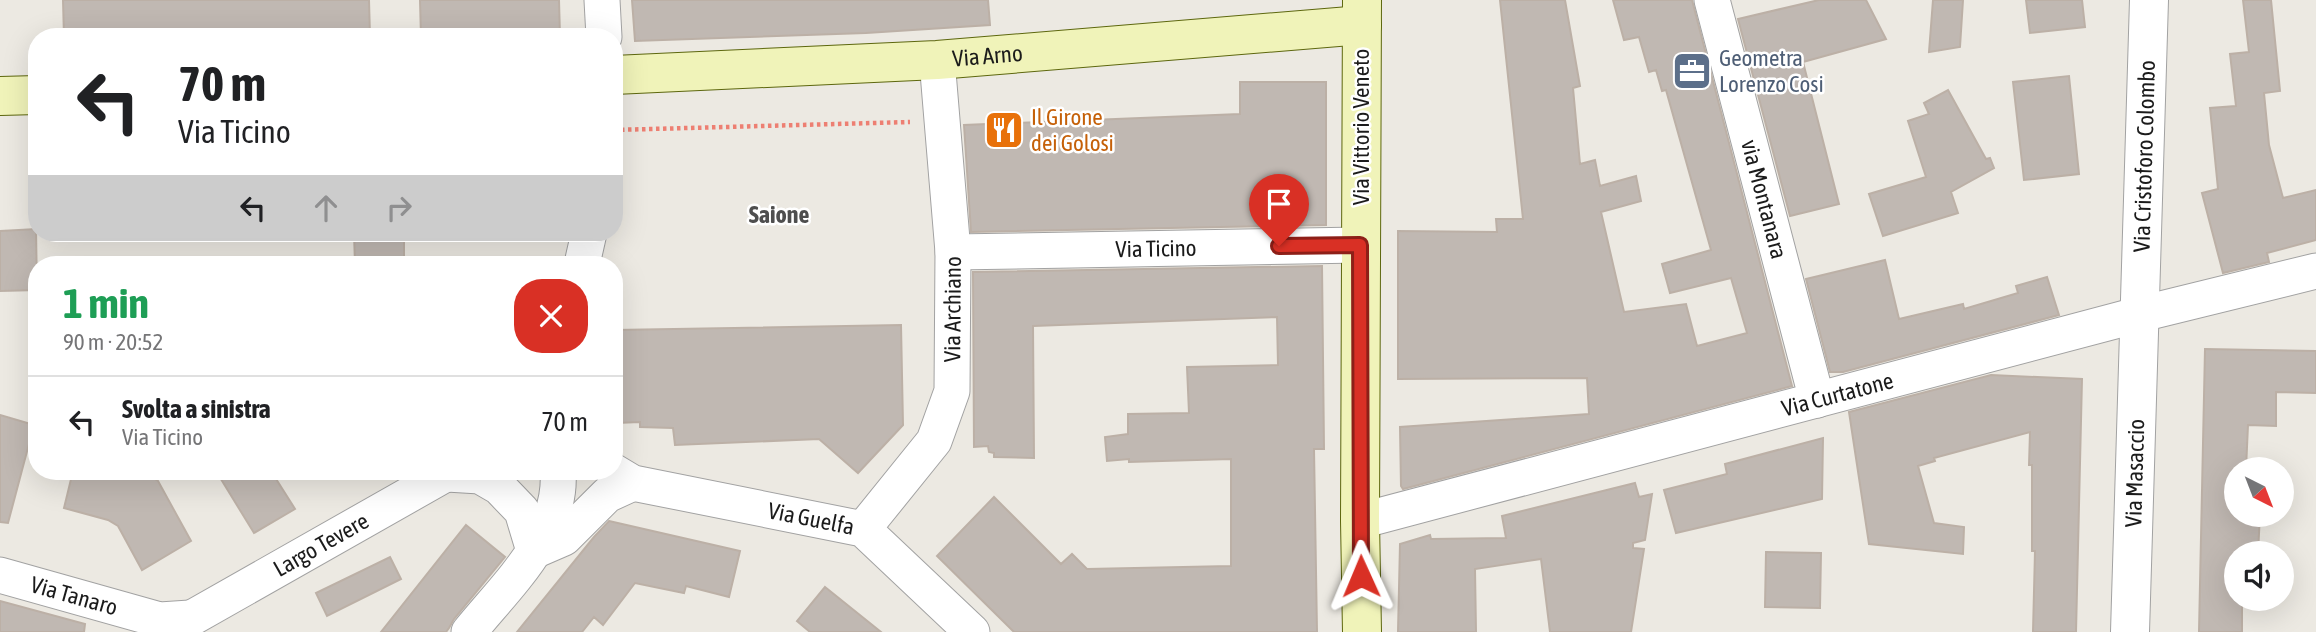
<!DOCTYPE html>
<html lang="it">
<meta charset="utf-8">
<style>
:root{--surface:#fff;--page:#f6f6f6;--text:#202124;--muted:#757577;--line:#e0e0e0}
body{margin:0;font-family:"Asap Condensed",sans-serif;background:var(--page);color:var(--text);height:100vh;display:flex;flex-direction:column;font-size:26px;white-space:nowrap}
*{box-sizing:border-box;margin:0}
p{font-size:23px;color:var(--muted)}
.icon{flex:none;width:38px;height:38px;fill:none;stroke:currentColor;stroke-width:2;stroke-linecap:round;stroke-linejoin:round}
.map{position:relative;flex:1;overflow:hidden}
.side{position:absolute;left:28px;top:256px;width:595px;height:224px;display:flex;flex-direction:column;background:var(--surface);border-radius:28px;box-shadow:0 7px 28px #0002}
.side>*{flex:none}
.top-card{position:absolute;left:28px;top:28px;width:595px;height:214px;border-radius:28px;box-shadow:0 7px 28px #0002;background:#fff;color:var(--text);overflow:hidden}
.needle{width:46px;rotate:138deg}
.buttons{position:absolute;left:2224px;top:457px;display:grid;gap:14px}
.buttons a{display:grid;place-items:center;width:70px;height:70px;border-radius:50%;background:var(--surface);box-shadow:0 7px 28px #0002;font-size:35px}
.pin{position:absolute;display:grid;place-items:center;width:60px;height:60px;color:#fff;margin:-72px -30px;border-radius:50% 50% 50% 0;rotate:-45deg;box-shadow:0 0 7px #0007}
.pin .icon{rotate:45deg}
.me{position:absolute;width:77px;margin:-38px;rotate:359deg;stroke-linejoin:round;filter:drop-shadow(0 0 5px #0008)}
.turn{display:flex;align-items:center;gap:24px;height:147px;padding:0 35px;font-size:32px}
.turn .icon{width:91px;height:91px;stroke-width:2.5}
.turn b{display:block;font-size:49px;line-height:60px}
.lanes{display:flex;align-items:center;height:66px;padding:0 35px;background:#0003;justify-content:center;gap:35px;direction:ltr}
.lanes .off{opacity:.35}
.round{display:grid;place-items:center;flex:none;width:74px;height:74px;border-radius:28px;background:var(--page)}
.summary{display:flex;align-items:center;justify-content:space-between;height:119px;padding:0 35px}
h1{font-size:42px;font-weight:700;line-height:52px;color:#1e9e55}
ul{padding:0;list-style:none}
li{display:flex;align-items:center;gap:21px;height:91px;padding:0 35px;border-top:2px solid var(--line)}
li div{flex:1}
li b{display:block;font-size:26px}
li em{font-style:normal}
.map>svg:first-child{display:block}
.building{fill:#c0b8b2;stroke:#bcb0a6;stroke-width:2}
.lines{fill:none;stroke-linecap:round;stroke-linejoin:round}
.minor-casing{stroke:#a2a2a2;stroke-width:37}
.tertiary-casing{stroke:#a2a2a2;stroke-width:40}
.secondary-casing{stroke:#5d670e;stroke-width:40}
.path{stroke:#ed7f72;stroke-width:4.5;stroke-dasharray:3.5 3.5;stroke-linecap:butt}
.minor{stroke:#fff;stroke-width:35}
.tertiary{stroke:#fff;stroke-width:38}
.secondary{stroke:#f0f3b9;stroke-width:38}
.route-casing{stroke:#8d1f18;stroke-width:18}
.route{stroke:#d93025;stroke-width:12}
.labels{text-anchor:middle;stroke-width:5;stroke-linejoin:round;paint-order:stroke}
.street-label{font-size:23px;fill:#1b1b1b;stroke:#fff}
.service-label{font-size:23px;fill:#4e5e75;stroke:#fff;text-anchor:start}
.food-label{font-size:23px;fill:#c56008;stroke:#fff;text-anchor:start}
.neighbourhood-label{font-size:24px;font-weight:bold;fill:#4e4e4e;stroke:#fff}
</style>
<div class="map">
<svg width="2316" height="632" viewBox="0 0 2316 632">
<rect width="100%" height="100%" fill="#ece9e2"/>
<path class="building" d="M63 0H369L370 37H64Z
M420 0H559L560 37H421Z
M632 0H988L990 25 866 33 635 41Z
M1500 0H1565L1580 86 1573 88 1580 164 1595 160 1600 186 1636 176 1641 201 1601 212 1624 312 1686 304 1697 346 1747 333 1731 278 1670 293 1662 264 1711 250 1666 90 1662 91 1656 70 1649 72 1639 37 1624 40 1613 0H1692L1792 386 1403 489 1401 486 1400 427 1589 414 1587 378 1398 379V231L1497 232 1496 219H1523Z
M1819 0H1866L1886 39 1803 62 1839 204 1790 216 1738 19Z
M1933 0H1963L1960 47 1929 52Z
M2026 0H2082L2085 27 2030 33Z
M2243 0H2271L2280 91 2264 93 2269 145 2283 198 2316 190V240L2267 253 2269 262 2223 273 2202 193 2218 189 2210 108 2236 106 2230 54 2249 52Z
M2069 76 2079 174 2024 180 2013 82Z
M1240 82H1326V225L971 232 964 125 1240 114Z
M1948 90 1986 159 1990 158 1994 168 1951 192 1958 213 1883 236 1869 194 1926 177 1908 121 1929 114 1924 103Z
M36 229 37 290 0 291V231Z
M354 233H404V264H355Z
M1885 260 1899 319 1963 304 1964 309 2018 293 2016 286 2047 277 2059 315 1843 372H1830L1806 279Z
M1322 266 1324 449H1314L1317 632H1014L937 556 994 497 1061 564 1072 554 1087 569 1231 566V459L1129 462V459L1107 461 1105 437 1128 434V414L1189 413 1187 367 1278 365 1277 317 1033 326 1034 458 994 457V453L989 452 988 446 974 447 973 272Z
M901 325 903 425 858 473 819 439 675 445 673 428 640 427V422L617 423 615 330Z
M2205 349 2316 351V393L2276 392V426L2248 425 2246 469H2236V514H2260L2258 553H2236V598H2242V632H2199Z
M1991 375 2082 379 2076 632H2033L2035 551H2032V465H2029L2030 432 1934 458 1935 461 1918 466 1934 523 1964 527 1963 554 1869 544 1849 412Z
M0 415 34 425 8 523 0 522Z
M1823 438 1822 499 1676 533 1664 490 1727 474 1725 464Z
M73 471H143L158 481 191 541 142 570 118 526 108 520 64 508Z
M216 471H271L295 509 254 533Z
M1635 483 1639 497 1652 494 1645 540 1633 543V548L1644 549 1631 632H1550L1541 559 1475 569 1476 632H1398L1400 544 1430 535 1431 539 1506 538 1502 516Z
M609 521 740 551 729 597 686 586 684 593 635 583 603 625 594 617 582 632H517L594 537Z
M466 525 505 557 454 619 449 628 446 632H381Z
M1766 552 1821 553 1820 608 1765 607Z
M390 557 401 579 327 616 316 593Z
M825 587 881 632H810L797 621Z
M0 601 85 624 84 632H0Z"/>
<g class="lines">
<g class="minor-casing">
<g id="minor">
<path d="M602 0 604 37"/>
<path id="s1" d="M1712 0 1817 400"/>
<path id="s2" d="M953 252 1361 245"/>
<path d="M582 264 589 233"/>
<path id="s3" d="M613 471 633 483 863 529 972 632"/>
<path d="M447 474 480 476 499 487 522 511 534 551 564 538 607 495 633 483"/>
<path id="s4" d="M1360 521 2141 314 2316 271"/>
<path id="s5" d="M863 529 934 441 952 391 953 252 937 60"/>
<path id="s6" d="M0 575 160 620 190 618"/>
<path id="s7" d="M167 632 451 471"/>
<path d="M469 632C506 586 563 535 558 471"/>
</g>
</g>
<g class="tertiary-casing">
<g id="tertiary">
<path id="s8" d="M2130 632 2149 0"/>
</g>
</g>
<g class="secondary-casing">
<g id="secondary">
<path d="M1362 0 1360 521 1362 632"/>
<path id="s9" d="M614 75 937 60 1362 25"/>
<path d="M0 96 37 95"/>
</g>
</g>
<path class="path" d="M614 130 910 122"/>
<use href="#minor" class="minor"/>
<use href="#tertiary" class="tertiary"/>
<use href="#secondary" class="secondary"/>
</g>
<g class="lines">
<g class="route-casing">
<path id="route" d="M1279 246 1360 245 1361 576"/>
</g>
<use href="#route" class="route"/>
</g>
<defs>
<g id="office-square" transform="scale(2.0125)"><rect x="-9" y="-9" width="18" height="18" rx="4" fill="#5c6f8a" stroke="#fff"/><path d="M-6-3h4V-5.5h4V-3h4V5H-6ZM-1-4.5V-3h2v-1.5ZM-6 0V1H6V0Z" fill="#fff"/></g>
<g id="restaurant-square" transform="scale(2.0125)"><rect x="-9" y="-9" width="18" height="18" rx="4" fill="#e8710a" stroke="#fff"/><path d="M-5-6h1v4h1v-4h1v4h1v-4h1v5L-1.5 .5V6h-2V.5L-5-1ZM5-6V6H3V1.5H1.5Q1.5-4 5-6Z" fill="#fff"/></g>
</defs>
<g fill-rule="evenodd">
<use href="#office-square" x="1692" y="71"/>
<use href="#restaurant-square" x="1004" y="130"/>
</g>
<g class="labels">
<g class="street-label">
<text dy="8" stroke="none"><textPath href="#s9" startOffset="374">Via Arno</textPath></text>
<text transform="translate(1361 127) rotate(-90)" y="8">Via Vittorio Veneto</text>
<text dy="8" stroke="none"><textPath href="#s8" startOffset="476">Via Cristoforo Colombo</textPath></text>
<text dy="8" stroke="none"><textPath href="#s1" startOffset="206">via Montanara</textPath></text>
<text dy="8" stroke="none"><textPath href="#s2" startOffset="203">Via Ticino</textPath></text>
<text dy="8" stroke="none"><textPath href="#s5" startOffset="248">Via Archiano</textPath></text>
<text dy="8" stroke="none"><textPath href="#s4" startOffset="494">Via Curtatone</textPath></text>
<text dy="8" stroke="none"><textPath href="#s8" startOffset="159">Via Masaccio</textPath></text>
<text dy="8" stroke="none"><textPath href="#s3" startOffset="205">Via Guelfa</textPath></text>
<text dy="8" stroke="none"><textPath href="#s7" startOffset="177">Largo Tevere</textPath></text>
<text dy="8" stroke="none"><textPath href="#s6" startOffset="77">Via Tanaro</textPath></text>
</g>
<g class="service-label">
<text x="1719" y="66">Geometra<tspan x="1719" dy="26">Lorenzo Cosi</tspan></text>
</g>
<g class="food-label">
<text x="1031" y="125">Il Girone<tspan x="1031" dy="26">dei Golosi</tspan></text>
</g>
<g class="neighbourhood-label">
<text x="779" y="223">Saione</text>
</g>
</g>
</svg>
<div class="buttons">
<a><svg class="needle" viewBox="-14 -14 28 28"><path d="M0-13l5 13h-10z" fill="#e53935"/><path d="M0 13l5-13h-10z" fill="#757577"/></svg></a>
<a><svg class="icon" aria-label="sound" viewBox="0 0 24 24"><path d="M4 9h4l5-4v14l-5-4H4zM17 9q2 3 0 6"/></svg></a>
</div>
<div class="pin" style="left:1279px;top:246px;background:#d93025"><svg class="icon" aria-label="arrive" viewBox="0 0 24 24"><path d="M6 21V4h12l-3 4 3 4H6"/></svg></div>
<svg class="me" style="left:1361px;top:576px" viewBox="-20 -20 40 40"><path d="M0-17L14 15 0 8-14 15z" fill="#d93025" stroke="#fff" stroke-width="4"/></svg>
<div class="top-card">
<div class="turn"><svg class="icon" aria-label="left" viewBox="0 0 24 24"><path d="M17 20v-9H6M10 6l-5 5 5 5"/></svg><div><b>70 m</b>Via Ticino</div></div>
<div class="lanes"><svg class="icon" aria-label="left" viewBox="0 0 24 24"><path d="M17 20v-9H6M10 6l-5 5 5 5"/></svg><svg class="icon off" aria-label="ahead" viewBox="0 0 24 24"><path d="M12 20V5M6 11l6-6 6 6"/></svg><svg class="icon off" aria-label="right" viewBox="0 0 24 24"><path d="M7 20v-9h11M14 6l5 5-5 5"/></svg></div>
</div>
<section class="side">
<div class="summary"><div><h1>1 min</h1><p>90 m · 20:52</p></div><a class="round" style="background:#d93025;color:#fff"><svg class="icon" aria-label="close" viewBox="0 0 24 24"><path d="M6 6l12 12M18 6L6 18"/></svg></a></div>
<ul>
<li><svg class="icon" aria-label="left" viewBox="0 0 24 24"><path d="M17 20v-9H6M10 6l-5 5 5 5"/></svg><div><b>Svolta a sinistra</b><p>Via Ticino</p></div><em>70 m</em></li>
</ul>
</section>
</div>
